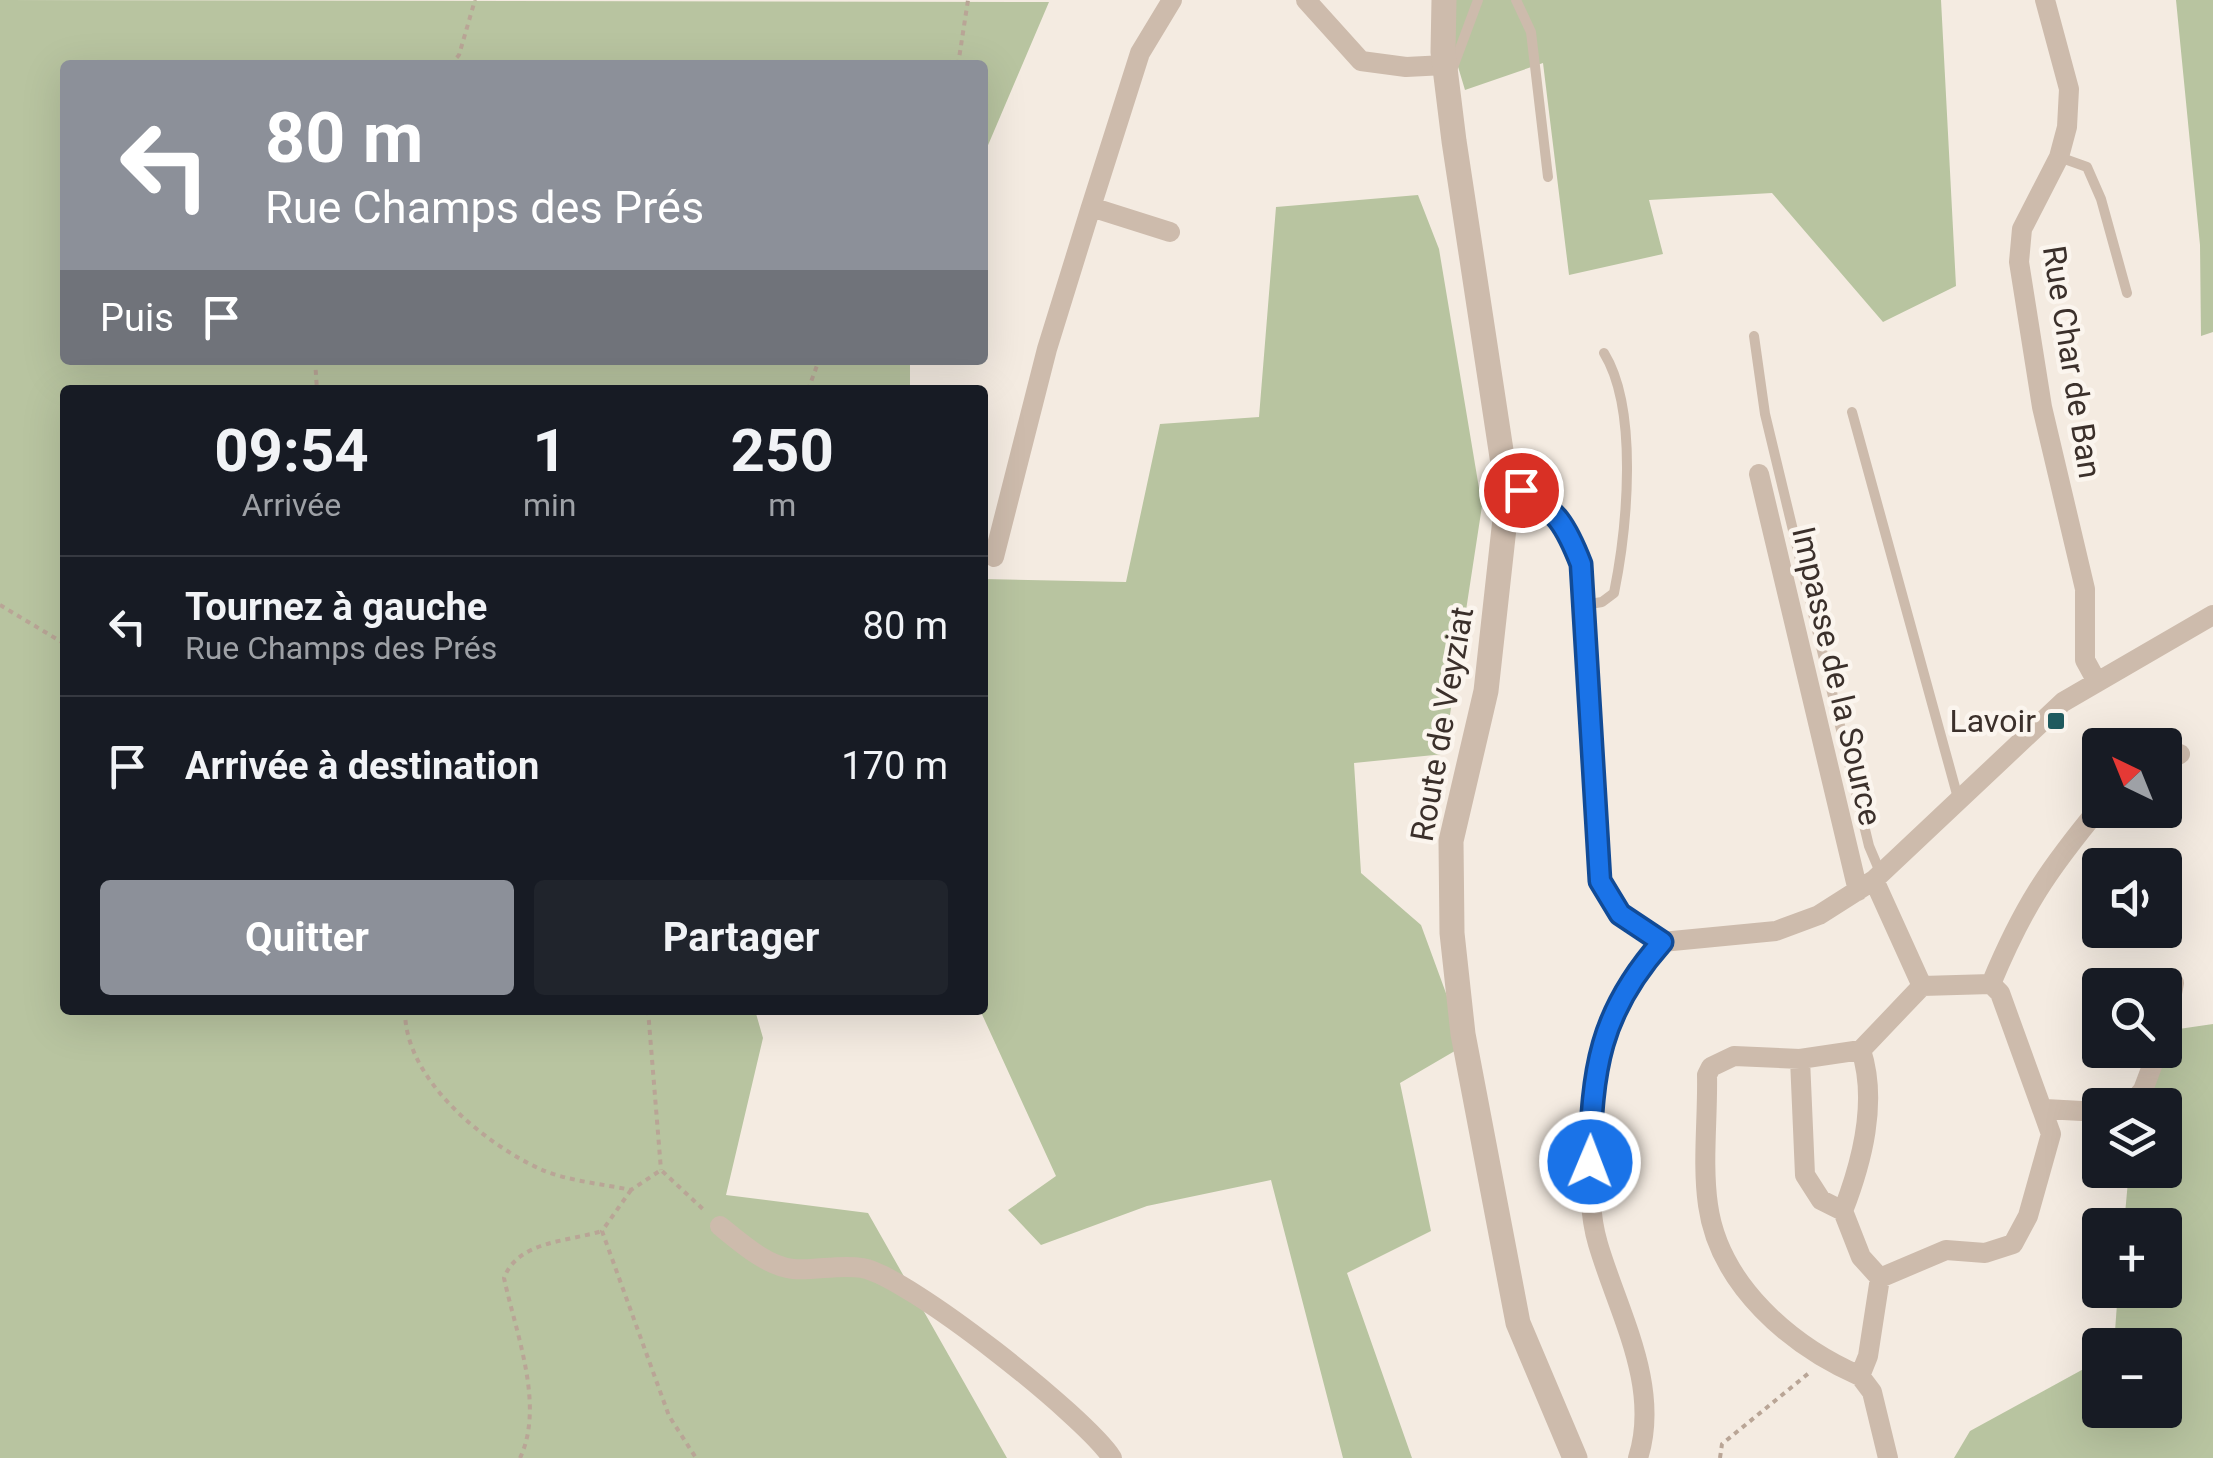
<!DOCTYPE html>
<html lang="fr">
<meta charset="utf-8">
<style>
:root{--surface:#171b24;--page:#20242c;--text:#f1f3f6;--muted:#9ea1a6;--line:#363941;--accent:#8c9099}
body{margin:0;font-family:Roboto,sans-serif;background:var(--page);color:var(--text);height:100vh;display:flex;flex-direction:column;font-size:38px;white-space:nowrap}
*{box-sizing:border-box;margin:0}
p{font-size:32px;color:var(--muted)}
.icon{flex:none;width:55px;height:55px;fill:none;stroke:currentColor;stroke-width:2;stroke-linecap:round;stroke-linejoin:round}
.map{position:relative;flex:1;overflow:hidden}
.side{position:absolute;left:60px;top:385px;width:928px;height:630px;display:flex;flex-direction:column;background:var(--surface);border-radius:10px;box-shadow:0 10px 40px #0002}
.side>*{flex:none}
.banner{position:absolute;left:60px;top:60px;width:928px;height:305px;border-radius:10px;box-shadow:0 10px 40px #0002;background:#8c9099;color:#fff;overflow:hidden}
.needle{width:65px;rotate:317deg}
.tools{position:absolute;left:2082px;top:728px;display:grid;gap:20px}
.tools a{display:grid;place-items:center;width:100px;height:100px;border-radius:10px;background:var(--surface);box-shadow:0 10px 40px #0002;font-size:50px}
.pin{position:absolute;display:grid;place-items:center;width:85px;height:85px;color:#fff;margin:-42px;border:5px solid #fff;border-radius:50%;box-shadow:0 2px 10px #0007}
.me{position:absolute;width:110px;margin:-55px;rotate:1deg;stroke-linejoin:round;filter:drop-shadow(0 0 8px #0008)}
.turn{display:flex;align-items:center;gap:35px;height:210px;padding:0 40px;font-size:45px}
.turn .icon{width:130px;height:130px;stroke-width:2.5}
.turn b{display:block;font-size:70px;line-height:85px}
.then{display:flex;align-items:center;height:95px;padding:0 40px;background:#0003;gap:20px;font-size:38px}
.eta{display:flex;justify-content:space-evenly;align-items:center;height:170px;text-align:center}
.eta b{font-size:60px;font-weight:700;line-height:70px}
.cta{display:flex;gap:20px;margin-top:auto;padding:20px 40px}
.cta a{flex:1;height:115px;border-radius:10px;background:var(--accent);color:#fff;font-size:40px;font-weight:700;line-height:115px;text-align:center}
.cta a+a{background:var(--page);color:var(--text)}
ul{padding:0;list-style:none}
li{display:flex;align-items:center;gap:30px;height:140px;padding:0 40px;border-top:2px solid var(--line)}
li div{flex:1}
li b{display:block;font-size:38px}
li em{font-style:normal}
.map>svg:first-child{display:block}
.green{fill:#b8c4a0}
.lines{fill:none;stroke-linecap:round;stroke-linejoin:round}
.path{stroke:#b9a596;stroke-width:4;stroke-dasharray:5 5;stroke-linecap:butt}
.service{stroke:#cdbbac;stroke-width:10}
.minor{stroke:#cdbbac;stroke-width:20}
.tertiary{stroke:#cdbbac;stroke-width:25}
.route-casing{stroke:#114b97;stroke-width:25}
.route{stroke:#1a73e8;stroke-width:18}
.poi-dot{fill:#1f5a5e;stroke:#fbf5ee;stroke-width:4}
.labels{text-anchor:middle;stroke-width:9;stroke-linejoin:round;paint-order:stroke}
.street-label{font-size:32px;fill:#3b302b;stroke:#fbf5ee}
.poi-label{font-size:32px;fill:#3b302b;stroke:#fbf5ee;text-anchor:end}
</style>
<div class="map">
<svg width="2213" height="1458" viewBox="0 0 2213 1458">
<rect width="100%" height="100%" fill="#f4ebe1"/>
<path class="green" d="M0 0 1049 2 983 157 982 65H65V360H910V390H65V1010H755L763 1038 726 1195 868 1213 1007 1458H0Z
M1438 0H1941L1956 286 1883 322 1772 193 1649 200 1663 254 1569 275 1543 63 1465 90Z
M2176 0H2213V332L2201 336 2200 245Z
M1418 195 1439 249 1482 506 1444 754 1354 763 1361 873 1421 925 1465 1045 1400 1083 1431 1231 1347 1273 1412 1458H1343L1271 1180 1147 1206 1041 1245 1008 1210 1056 1176 980 1010 983 579 1126 582 1160 424 1259 417 1276 207Z
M2213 1024V1458H1954L1970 1431 2100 1360V1410H2165V1345H2114L2118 1290H2165V1225H2124L2129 1170H2165V1105H2135L2165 1050V1031Z"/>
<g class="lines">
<path class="path" d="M450 65 459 55 475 0
M958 65 968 0
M315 360 317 390
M808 390 819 360
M0 605 65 644
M405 1010C404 1078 482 1142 540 1169 567 1181 603 1184 631 1190L661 1170 705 1211
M648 1010 661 1170
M631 1190 602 1231 669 1416 696 1458
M520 1458C545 1405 516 1334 504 1278 518 1241 566 1242 602 1231
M1720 1458 1722 1444 1809 1373"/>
<path class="service" d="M1516 0 1531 32 1548 177
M1452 70 1478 0
M2059 157 2087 167 2101 199 2127 293
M1754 336 1765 414 1869 846 1880 872
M1852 412 1958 798
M1584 605 1602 602 1614 593C1627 529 1639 410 1604 353"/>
<path class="minor" d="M1306 0 1361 61 1406 67 1445 65
M2045 0 2069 89 2067 127 2059 157 2022 229 2019 262 2042 407 2085 589V660L2097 682
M1170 232 1091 207 1140 53 1172 0
M1759 474 1858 891
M1521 490C1556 508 1567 528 1581 564L1600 881 1619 914 1662 942
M994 557 1047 349 1091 207
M2165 762 2180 754
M1874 880 1922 986
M1662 942 1776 931 1819 915 1874 880 2063 702 2213 615
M1991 984C2023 907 2047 871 2100 807
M2165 1031 2174 983
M1861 1050 1800 1059 1734 1056 1711 1067 1707 1075C1708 1117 1702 1163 1708 1205 1719 1285 1791 1346 1860 1376L1868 1356 1880 1278 1861 1257 1843 1211C1862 1162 1878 1102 1861 1050L1922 986 1991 984 2000 993 2051 1134 2028 1216 2013 1244 1985 1253 1946 1250 1880 1278
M1800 1059 1805 1175 1821 1200 1843 1211
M2130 1105 2143 1090 2158 1050
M2045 1109 2100 1112
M720 1226C740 1242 766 1266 793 1269 815 1271 840 1264 862 1268 907 1275 1086 1417 1112 1458
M1860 1376 1872 1392 1888 1458
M1638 1458C1661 1386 1618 1312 1598 1244 1589 1214 1590 1183 1591 1153 1593 1064 1602 1010 1662 942"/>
<path class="tertiary" d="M1444 0 1443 52 1454 141 1502 457 1508 476 1521 490 1505 519 1486 691 1451 841 1452 933 1463 1034 1518 1323 1575 1458"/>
</g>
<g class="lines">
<g class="route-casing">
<path id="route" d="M1521 490C1556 508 1567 528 1581 564L1600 881 1620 914 1662 942C1599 1013 1592 1070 1590 1162"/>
</g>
<use href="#route" class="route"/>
</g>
<rect class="poi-dot" x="2046" y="711" width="20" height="20" rx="5"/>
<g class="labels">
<g class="street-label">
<text transform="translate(2072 362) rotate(81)" y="11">Rue Char de Ban</text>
<text transform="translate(1837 676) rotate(77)" y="11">Impasse de la Source</text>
<text transform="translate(1442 724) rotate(-80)" y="11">Route de Veyziat</text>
</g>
<g class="poi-label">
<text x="2036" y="732">Lavoir</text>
</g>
</g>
</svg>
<div class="tools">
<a><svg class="needle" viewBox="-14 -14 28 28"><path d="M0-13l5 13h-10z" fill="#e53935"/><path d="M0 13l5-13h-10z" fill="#9ea1a6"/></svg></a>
<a><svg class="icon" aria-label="sound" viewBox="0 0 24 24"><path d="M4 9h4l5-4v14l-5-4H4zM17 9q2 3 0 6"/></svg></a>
<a><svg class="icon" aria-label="search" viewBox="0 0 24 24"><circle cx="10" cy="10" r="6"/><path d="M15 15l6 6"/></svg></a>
<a><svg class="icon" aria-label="layers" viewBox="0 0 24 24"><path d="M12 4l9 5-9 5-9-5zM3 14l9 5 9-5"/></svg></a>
<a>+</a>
<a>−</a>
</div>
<div class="pin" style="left:1521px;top:490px;background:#d93025"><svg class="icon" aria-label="arrive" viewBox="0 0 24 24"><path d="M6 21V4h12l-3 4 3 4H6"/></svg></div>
<svg class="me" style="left:1590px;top:1162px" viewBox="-20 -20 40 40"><circle r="17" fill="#1a73e8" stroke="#fff" stroke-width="3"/><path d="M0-11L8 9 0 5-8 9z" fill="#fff"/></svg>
<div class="banner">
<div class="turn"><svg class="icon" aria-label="left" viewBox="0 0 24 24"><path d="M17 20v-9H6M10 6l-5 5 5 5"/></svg><div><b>80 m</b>Rue Champs des Prés</div></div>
<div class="then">Puis<svg class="icon" aria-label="arrive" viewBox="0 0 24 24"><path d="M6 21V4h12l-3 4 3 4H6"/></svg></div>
</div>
<section class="side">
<div class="eta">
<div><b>09:54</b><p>Arrivée</p></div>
<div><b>1</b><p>min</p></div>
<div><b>250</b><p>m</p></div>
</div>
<ul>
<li><svg class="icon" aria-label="left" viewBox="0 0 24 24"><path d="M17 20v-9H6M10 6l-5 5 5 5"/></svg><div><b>Tournez à gauche</b><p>Rue Champs des Prés</p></div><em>80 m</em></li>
<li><svg class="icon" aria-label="arrive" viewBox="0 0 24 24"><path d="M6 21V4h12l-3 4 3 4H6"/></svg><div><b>Arrivée à destination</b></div><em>170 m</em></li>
</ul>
<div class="cta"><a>Quitter</a><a>Partager</a></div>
</section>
</div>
